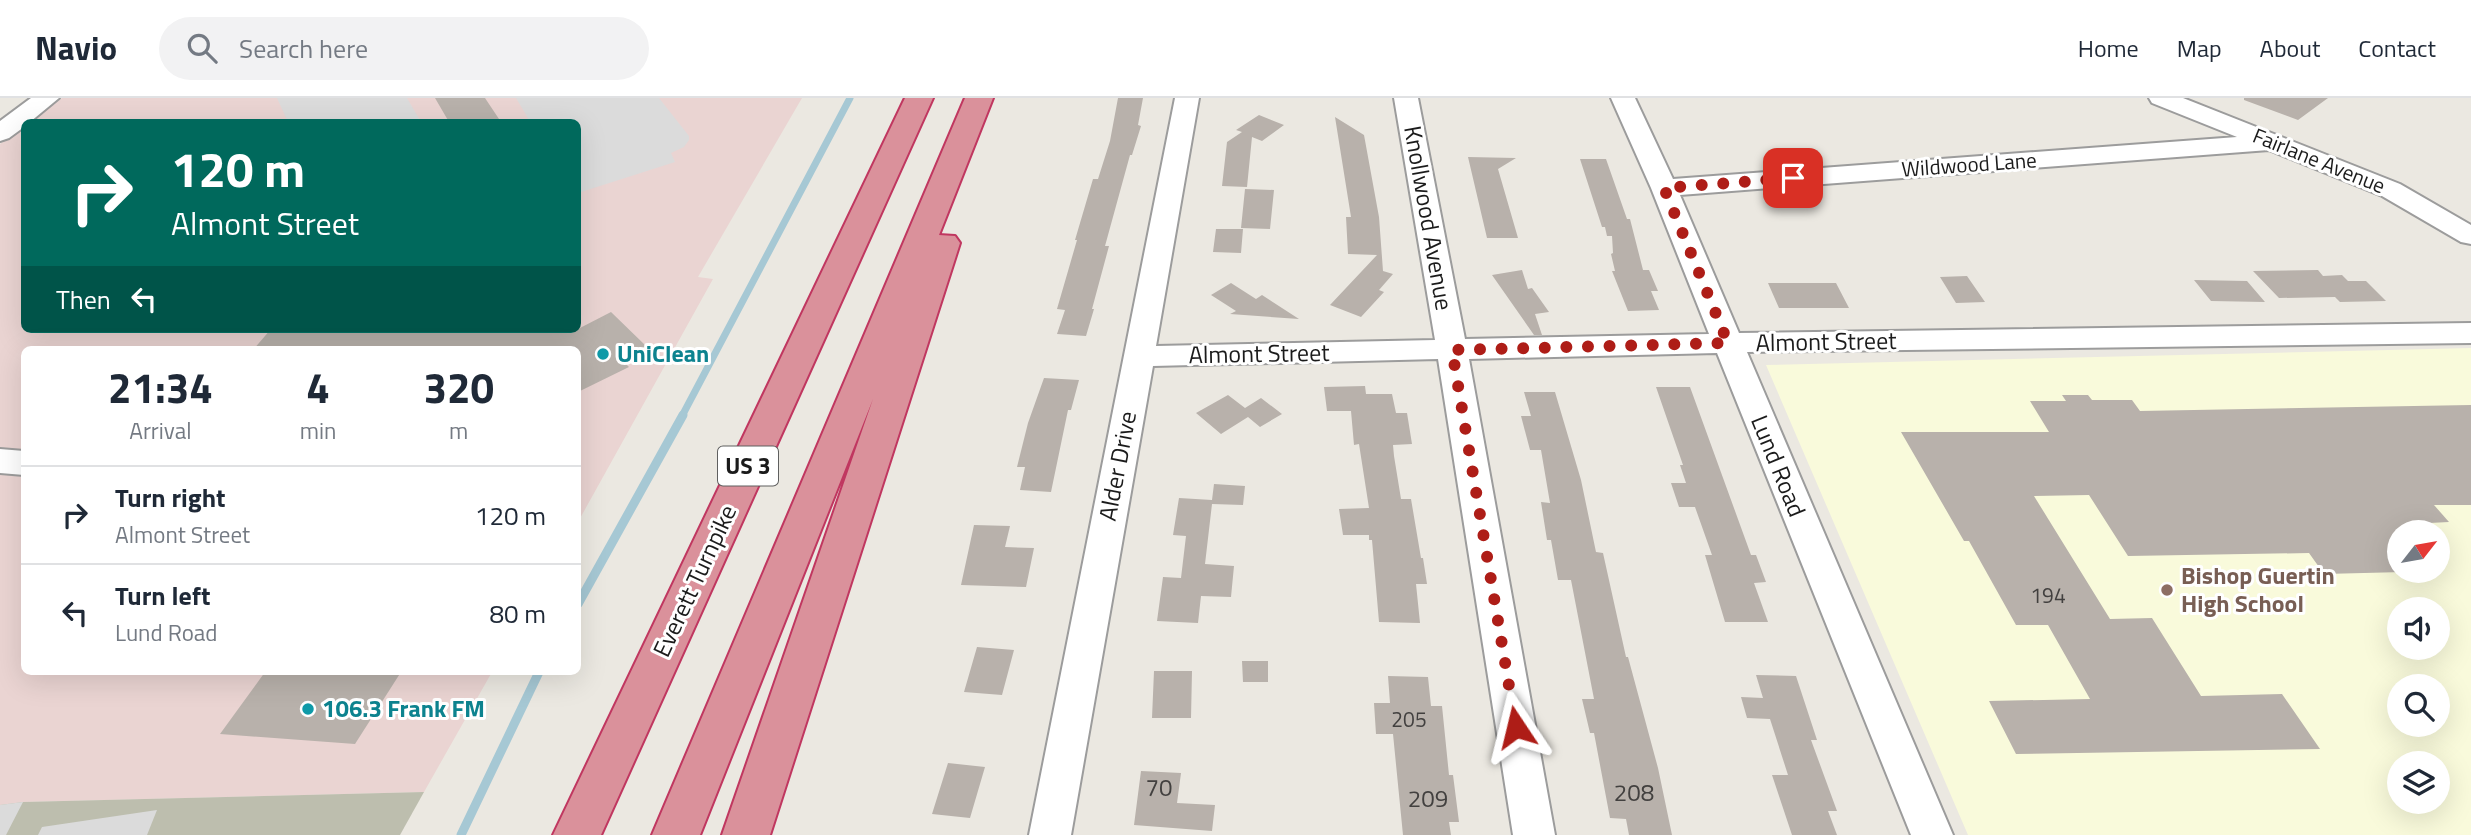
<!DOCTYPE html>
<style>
:root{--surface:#fff;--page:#f2f2f3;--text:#1f2937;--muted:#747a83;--line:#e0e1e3}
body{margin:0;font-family:"Titillium Web",sans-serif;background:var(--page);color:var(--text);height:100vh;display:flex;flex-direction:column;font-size:26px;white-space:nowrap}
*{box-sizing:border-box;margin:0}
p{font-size:23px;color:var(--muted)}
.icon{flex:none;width:38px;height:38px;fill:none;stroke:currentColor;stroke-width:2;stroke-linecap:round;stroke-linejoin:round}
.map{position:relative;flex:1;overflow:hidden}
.sheet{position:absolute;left:21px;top:248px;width:560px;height:329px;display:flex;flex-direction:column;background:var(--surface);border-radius:10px;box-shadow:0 7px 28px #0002}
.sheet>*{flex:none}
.banner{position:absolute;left:21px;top:21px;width:560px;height:214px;border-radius:10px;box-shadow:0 7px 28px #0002;background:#00695c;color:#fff;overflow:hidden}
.needle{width:46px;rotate:59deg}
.buttons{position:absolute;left:2387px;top:422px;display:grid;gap:14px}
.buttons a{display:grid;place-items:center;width:63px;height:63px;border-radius:50%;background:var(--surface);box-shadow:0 7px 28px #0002;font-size:35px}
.pin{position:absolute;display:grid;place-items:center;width:60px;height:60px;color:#fff;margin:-30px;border-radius:14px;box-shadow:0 4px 10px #0006}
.me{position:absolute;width:77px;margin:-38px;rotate:350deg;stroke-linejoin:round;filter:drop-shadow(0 0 5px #0008)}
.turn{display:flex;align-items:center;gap:24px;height:147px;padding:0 35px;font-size:32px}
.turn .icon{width:91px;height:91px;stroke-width:2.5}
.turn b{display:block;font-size:49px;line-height:60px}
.then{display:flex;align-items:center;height:66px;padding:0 35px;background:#0003;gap:14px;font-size:26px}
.eta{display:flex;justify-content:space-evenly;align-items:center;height:119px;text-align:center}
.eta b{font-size:42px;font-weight:700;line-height:49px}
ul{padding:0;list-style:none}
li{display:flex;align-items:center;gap:21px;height:98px;padding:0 35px;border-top:2px solid var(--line)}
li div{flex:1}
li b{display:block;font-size:26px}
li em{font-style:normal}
header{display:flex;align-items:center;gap:42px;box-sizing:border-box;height:98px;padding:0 35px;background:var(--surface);border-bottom:2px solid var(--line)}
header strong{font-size:33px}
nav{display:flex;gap:38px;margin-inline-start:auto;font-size:24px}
.search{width:490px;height:63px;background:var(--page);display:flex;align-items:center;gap:18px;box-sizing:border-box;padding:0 24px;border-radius:38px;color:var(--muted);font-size:26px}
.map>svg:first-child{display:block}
.commercial{fill:#ead4d2}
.education{fill:#f9fadb;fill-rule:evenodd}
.construction{fill:#bdbeae}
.parking{fill:#dbdbdb}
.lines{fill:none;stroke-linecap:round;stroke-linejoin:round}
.stream-far1{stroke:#a6c8d4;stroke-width:7}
.stream{stroke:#a6c8d4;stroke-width:9}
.building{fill:#b8b1ab}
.minor-casing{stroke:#9c9c9c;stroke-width:4}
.highway-casing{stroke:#c03760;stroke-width:4}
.minor{fill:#fff;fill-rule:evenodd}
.highway{fill:#da919b;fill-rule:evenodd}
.route{stroke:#ae1d17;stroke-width:12;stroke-dasharray:0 21.6}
.culture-dot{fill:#0f9aa8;stroke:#fff;stroke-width:2.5}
.education-dot{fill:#8d6e63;stroke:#fff;stroke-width:2.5}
.labels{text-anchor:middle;stroke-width:6;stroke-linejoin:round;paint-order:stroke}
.far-street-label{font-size:21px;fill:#1b1b1b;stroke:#fff}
.number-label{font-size:21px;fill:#42403f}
.shield{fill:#fff;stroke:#5f5f5f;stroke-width:2}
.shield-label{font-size:23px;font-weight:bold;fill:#1b1b1b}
.street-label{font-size:24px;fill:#1b1b1b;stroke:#fff}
.culture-label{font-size:24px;font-weight:bold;fill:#0d838f;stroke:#fff;text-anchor:start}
.education-label{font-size:24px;font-weight:bold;fill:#785e54;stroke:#fff;text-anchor:start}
.near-number-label{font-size:24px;fill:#42403f}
</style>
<header>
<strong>Navio</strong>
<div class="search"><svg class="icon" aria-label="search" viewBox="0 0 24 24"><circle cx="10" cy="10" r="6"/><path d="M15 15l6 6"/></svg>Search here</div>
<nav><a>Home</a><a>Map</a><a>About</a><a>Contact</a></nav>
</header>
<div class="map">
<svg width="2471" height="737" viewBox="0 0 2471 737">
<rect width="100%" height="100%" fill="#ebe8e1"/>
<path class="commercial" d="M62 0H802L698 179 713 181 578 424V252H24V574H492L424 694 23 704 0 707V46L24 28V231H578V24H29Z"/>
<path class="education" d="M2471 250V737H1968L1766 267ZM2399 434H2438V472H2399ZM2399 511H2438V550H2399ZM2399 588H2438V626H2399ZM2399 665H2438V704H2399Z"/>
<path class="construction" d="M424 694 400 737H0V707L23 704Z"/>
<path class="parking" d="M277 0H407L421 24H288Z
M516 0H659L689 38V42L684 49 671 55 675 64 578 95V24H527L528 20Z
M23 704 6 737H0V707Z
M157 712 147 737H38L42 729Z"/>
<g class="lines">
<path class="stream-far1" d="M682 318 850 0"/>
<path class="stream" d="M578 506 683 317
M461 737 539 574"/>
</g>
<path class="building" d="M435 0H485L501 24H449Z
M1118 0H1143L1138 27 1141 28 1132 57H1130L1105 148H1109L1092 211H1094L1086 238 1057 236 1065 212 1057 211 1077 142H1075L1093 81H1098L1110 43Z
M2244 0H2328L2298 22 2244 2Z
M1259 17 1284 27 1262 43 1252 39 1247 89 1222 88 1227 44 1242 34 1236 32Z
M1335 19 1364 37 1379 119 1383 173 1393 176 1379 192 1384 194 1361 219 1330 207 1377 157 1348 156 1346 119H1351Z
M1468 59 1516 60 1498 71 1518 140H1487Z
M1580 61H1606L1627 121H1630L1643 172H1649L1658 193H1651L1659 212 1628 213 1612 173H1615L1611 156 1613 155 1612 138H1607L1605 129H1602Z
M1245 91 1274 92 1270 131 1241 130Z
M1216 131H1243L1241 155 1213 154Z
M1522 172 1528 191 1532 190 1549 214 1535 216 1542 237H1534L1492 177Z
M2318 172 2323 178 2342 177 2348 183H2366L2386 203 2340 204 2335 199 2279 200 2253 173Z
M1967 178 1985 204 1956 205 1940 179Z
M2194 182 2247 183 2265 204 2211 203Z
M1231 185 1256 201 1262 197 1299 221 1230 216 1236 213 1211 197Z
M1768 185H1836L1849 210H1779Z
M611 214 646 248 620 260 629 269 578 294V252H253L271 231H578Z
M1044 280 1079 282 1071 312H1068L1051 394 1020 392 1025 369H1017L1028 325Z
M1365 288 1366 296H1392L1396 315H1407L1412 346 1393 347 1394 358 1401 401H1411L1421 460H1423L1427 486H1416L1420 525 1379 524 1372 442H1369V437H1343L1339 411 1369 410 1359 346 1354 347 1351 313H1327L1324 289Z
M1656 289H1690L1751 457H1756L1766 484 1754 485 1768 524H1725L1705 457H1712L1695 409H1679L1671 385H1686L1680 367H1683Z
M1524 294H1555L1581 382 1596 454 1603 455 1626 559H1628L1658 670 1672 737H1629L1626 721 1610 720 1594 635H1590L1582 601H1594L1571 482H1558L1551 442H1547L1541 404 1550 405 1541 352H1530L1521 318H1531Z
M1228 297 1245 310 1261 300 1282 316 1260 329 1248 319 1221 336 1196 315Z
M2062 297H2088L2092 302H2132L2140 313 2471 307V407H2434L2449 424 2429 425 2437 434H2399V472H2438V468L2443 473 2324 476 2309 455 2128 458 2089 397 2034 398 2110 521 2152 520 2201 598 2282 596 2320 651 2016 656 1989 603 2090 601 2048 527H2016L1969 443H1964L1901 334H2049L2030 303H2066Z
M1214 386 1245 388 1243 407 1212 406 1205 466 1234 468 1231 499 1201 498 1198 525 1157 523 1163 479 1181 480 1186 438 1173 437 1179 400 1212 402Z
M974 427 1010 428 1005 449 1034 450 1026 489 961 487Z
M977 549 1014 552 1002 597 964 594Z
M1242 563H1268V584H1243Z
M1154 573H1192L1191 620H1152Z
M265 574H401L355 646 220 636Z
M1756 577 1796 578 1817 642H1811L1837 713H1828L1837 737H1792L1772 677H1788L1770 621 1747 620 1741 599 1763 600Z
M1388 578 1428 579 1431 608H1442L1449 677H1453L1459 724H1449L1451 737H1403L1393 636H1376L1374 605H1390Z
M948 665 985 669 970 720 932 716Z
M1141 673 1181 675 1177 705 1215 707 1212 733 1134 727Z"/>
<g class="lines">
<g class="minor-casing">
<path id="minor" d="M31 0H59L30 24H24V29L9 40 0 43V23Z
M1175 0H1199L1156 248 1435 242 1394 0H1418L1465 241 1709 236 1651 90 1611 0H1635L1673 81 2237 39 2152 5 2149 0H2183L2400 86 2471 127V146L2461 144 2382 98 2269 52 1680 97 1739 235 2471 225V245L1747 254 1953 737H1911L1717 255 1469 261 1555 737H1513L1438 261 1153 268 1071 737H1029Z
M0 351 24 353V377L0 375Z"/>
</g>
<g class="highway-casing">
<path id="highway" d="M905 0H933L601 737H553Z
M965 0H993L939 137 955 138 960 145 770 737H722L873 301 700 737H652Z"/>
</g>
<use href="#minor" class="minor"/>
<use href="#highway" class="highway"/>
</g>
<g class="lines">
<path class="route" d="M1516 629 1452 252 1728 245 1664 90 1793 80"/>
</g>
<g class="culture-dot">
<circle cx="603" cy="256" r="7"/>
<circle cx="308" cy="611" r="7"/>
</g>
<circle class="education-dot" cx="2167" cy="492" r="7"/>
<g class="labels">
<g class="far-street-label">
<text transform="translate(2319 63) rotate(22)" y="7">Fairlane Avenue</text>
<text transform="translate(1969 67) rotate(-4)" y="7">Wildwood Lane</text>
</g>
<g class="number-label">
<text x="2048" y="505">194</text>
<text x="1409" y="629">205</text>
</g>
<rect class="shield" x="718" y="348.5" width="60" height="39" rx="5"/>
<g class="shield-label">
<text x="748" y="376">US 3</text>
</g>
<g class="street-label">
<text transform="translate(1428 120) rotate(80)" y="8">Knollwood Avenue</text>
<text transform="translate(1826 244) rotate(-1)" y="8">Almont Street</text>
<text transform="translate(1259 256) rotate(-1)" y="8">Almont Street</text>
<text transform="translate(1118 368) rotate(-79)" y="8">Alder Drive</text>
<text transform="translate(1778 368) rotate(68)" y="8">Lund Road</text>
<text transform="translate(695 483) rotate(-65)" y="8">Everett Turnpike</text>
</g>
<g class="culture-label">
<text x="617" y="264">UniClean</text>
<text x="322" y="619">106.3 Frank FM</text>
</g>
<g class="education-label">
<text x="2181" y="486">Bishop Guertin<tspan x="2181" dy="28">High School</tspan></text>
</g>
<g class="near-number-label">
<text x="1159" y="698">70</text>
<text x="1634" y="703">208</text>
<text x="1428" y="709">209</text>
</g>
</g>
</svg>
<div class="buttons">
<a><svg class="needle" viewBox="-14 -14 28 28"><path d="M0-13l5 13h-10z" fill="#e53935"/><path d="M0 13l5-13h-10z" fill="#747a83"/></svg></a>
<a><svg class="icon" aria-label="sound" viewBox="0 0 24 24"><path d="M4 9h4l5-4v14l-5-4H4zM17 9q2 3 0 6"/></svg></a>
<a><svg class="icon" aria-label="search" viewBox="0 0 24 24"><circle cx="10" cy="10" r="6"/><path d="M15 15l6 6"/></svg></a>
<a><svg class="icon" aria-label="layers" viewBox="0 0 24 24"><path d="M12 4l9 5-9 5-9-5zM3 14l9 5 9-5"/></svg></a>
</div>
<div class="pin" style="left:1793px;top:80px;background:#d93025"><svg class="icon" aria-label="arrive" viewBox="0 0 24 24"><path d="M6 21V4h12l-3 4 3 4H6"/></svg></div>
<svg class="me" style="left:1516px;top:629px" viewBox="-20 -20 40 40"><path d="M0-17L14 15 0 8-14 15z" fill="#ae1d17" stroke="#fff" stroke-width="4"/></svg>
<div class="banner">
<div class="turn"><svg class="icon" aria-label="right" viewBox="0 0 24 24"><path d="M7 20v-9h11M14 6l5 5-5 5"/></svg><div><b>120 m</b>Almont Street</div></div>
<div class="then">Then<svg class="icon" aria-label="left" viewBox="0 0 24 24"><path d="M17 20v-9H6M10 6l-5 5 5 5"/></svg></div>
</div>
<section class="sheet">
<div class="eta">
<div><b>21:34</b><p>Arrival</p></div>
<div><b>4</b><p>min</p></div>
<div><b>320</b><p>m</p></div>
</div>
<ul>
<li><svg class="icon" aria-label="right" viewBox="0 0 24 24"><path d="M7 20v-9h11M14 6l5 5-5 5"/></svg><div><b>Turn right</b><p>Almont Street</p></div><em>120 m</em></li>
<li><svg class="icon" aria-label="left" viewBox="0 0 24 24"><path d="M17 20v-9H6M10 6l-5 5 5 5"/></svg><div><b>Turn left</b><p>Lund Road</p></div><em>80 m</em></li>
</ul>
</section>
</div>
